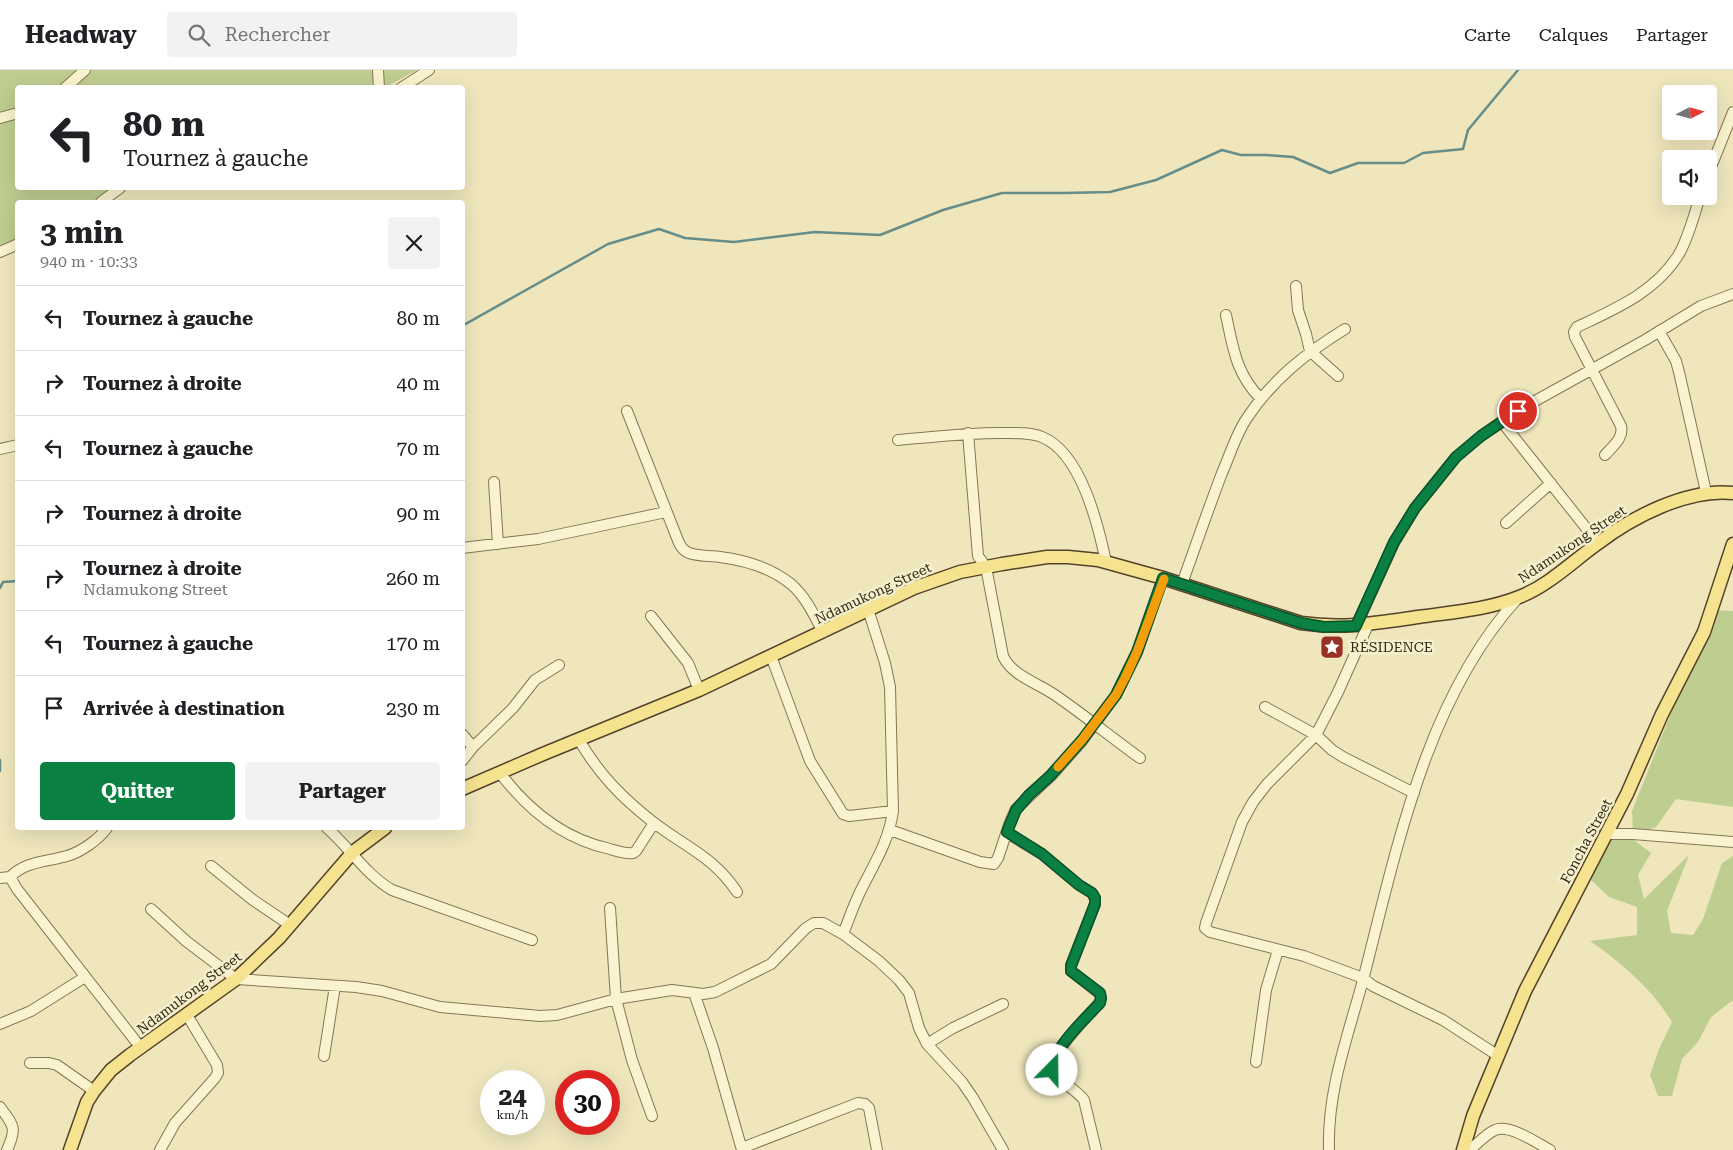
<!DOCTYPE html>
<html lang="fr">
<meta charset="utf-8">
<style>
:root{--surface:#fff;--page:#f2f2f2;--text:#202124;--muted:#757577;--line:#e0e0e0;--accent:#0b8043}
body{margin:0;font-family:"Roboto Serif",serif;background:var(--page);color:var(--text);height:100vh;display:flex;flex-direction:column;font-size:19px;white-space:nowrap}
*{box-sizing:border-box;margin:0}
p{font-size:16px;color:var(--muted)}
.icon{flex:none;width:28px;height:28px;fill:none;stroke:currentColor;stroke-width:2;stroke-linecap:round;stroke-linejoin:round}
.map{position:relative;flex:1;overflow:hidden}
.details{position:absolute;left:15px;top:130px;width:450px;height:630px;display:flex;flex-direction:column;background:var(--surface);border-radius:5px;box-shadow:0 5px 20px #0002}
.details>*{flex:none}
.hud{position:absolute;left:15px;top:15px;width:450px;height:105px;border-radius:5px;box-shadow:0 5px 20px #0002;background:#fff;color:var(--text);overflow:hidden}
.needle{width:32px;rotate:84deg}
.tools{position:absolute;left:1662px;top:15px;display:grid;gap:10px}
.tools a{display:grid;place-items:center;width:55px;height:55px;border-radius:5px;background:var(--surface);box-shadow:0 5px 20px #0002;font-size:25px}
.speed{position:absolute;left:480px;top:1000px;display:flex;gap:10px;font-size:25px;font-weight:700;text-align:center}
.speed>*{display:grid;place-content:center;width:65px;height:65px;border-radius:50%;background:var(--surface);box-shadow:0 5px 20px #0002;line-height:1}
.speed small{font-size:12px;font-weight:400}
.speed .limit{border:8px solid #d22;background:#fff;color:#111}
.pin{position:absolute;display:grid;place-items:center;width:42px;height:42px;color:#fff;margin:-21px;border:2px solid #fff;border-radius:50%;box-shadow:0 1px 5px #0007}
.me{position:absolute;width:55px;margin:-28px;rotate:22deg;stroke-linejoin:round;filter:drop-shadow(0 0 4px #0008)}
.turn{display:flex;align-items:center;gap:18px;height:105px;padding:0 25px;font-size:22px}
.turn .icon{width:65px;height:65px;stroke-width:2.5}
.turn b{display:block;font-size:35px;line-height:42px}
.round{display:grid;place-items:center;flex:none;width:52px;height:52px;border-radius:5px;background:var(--page)}
.headline{display:flex;align-items:center;justify-content:space-between;height:85px;padding:0 25px}
h1{font-size:30px;font-weight:700;line-height:38px}
.cta{display:flex;gap:10px;margin-top:auto;padding:10px 25px}
.cta a{flex:1;height:58px;border-radius:5px;background:var(--accent);color:#fff;font-size:20px;font-weight:700;line-height:58px;text-align:center}
.cta a+a{background:var(--page);color:var(--text)}
ul{padding:0;list-style:none}
li{display:flex;align-items:center;gap:15px;height:65px;padding:0 25px;border-top:1px solid var(--line)}
li div{flex:1}
li b{display:block;font-size:19px}
li em{font-style:normal}
header{display:flex;align-items:center;gap:30px;box-sizing:border-box;height:70px;padding:0 25px;background:var(--surface);border-bottom:1px solid var(--line)}
header strong{font-size:24px}
nav{display:flex;gap:28px;margin-inline-start:auto;font-size:18px}
.search{width:350px;height:45px;background:var(--page);display:flex;align-items:center;gap:12px;box-sizing:border-box;padding:0 18px;border-radius:5px;color:var(--muted);font-size:19px}
.map>svg:first-child{display:block}
.green{fill:#becd90}
.lines{fill:none;stroke-linecap:round;stroke-linejoin:round}
.stream{stroke:#678d89;stroke-width:2.5}
.minor-casing{stroke:#877655;stroke-width:12}
.major-casing{stroke:#54432a;stroke-width:15}
.minor{stroke:#faf3cf;stroke-width:10}
.major{stroke:#f5e390;stroke-width:12}
.route-casing{stroke:#07532c;stroke-width:12}
.route{stroke:#0b8043;stroke-width:9}
.slow{stroke:#f59e0b;stroke-width:9}
.labels{text-anchor:middle;stroke-width:5;stroke-linejoin:round;paint-order:stroke}
.street-label{font-size:14px;fill:#352b1a;stroke:#f6efcb}
.poi-label{font-size:14px;fill:#352b1a;stroke:#f6efcb;text-anchor:start}
</style>
<header>
<strong>Headway</strong>
<div class="search"><svg class="icon" aria-label="search" viewBox="0 0 24 24"><circle cx="10" cy="10" r="6"/><path d="M15 15l6 6"/></svg>Rechercher</div>
<nav><a>Carte</a><a>Calques</a><a>Partager</a></nav>
</header>
<div class="map">
<svg width="1733" height="1080" viewBox="0 0 1733 1080">
<rect width="100%" height="100%" fill="#efe6bc"/>
<path class="green" d="M0 0H417L384 18H18V118H128L100 132H18L17 175 0 181Z
M1712 540 1733 541V737L1676 729 1656 757 1633 764 1632 741Z
M1606 764H1626L1651 783 1638 805 1644 829 1689 785 1667 841 1671 863 1693 865 1703 849 1722 793 1733 786V931L1729 933 1711 947 1698 972 1682 989 1672 1026H1658L1650 1005 1659 979 1672 952C1652 919 1622 893 1590 871L1637 865V837L1609 827 1585 804Z"/>
<g class="lines">
<path class="stream" d="M462 256 608 174 659 159 685 168 734 172 815 162 880 165 943 140 1002 123H1065L1110 122 1156 110 1222 80 1241 85H1267L1293 87 1330 103 1358 93H1404L1423 83 1463 79 1468 60 1518 0
M0 518 3 512 18 511
M0 690V701"/>
<g class="minor-casing">
<path id="minor" d="M378 0 379 18
M65 18 85 0
M401 18 429 0
M0 48 18 43
M1709 102 1733 42
M101 132 120 118
M0 182 18 174
M1296 216 1298 240 1306 264 1310 281 1338 306
M1226 245C1233 278 1236 304 1261 329
M1659 261 1676 291 1679 302 1706 422
M627 341 679 473C681 477 684 481 689 483 698 486 710 486 720 487 744 490 771 498 791 514 806 527 814 545 823 562
M1502 352 1598 473
M968 363 978 486 986 497 1003 586C1012 606 1038 613 1055 625 1084 645 1111 667 1140 688
M898 370C932 367 966 363 1000 363 1014 363 1029 362 1042 367 1081 383 1098 454 1106 492
M0 379 18 375
M1605 385C1613 376 1624 368 1621 356L1575 267 1574 262 1577 257C1615 239 1656 222 1679 184 1689 166 1694 146 1700 126
M494 412 498 474
M1506 453 1551 413
M462 478 538 469 666 442
M1182 514C1195 477 1208 440 1222 403 1230 385 1236 364 1247 348 1273 309 1306 283 1345 259
M651 546 688 593 699 620
M1368 555 1338 622 1316 665 1267 714 1253 732 1242 752 1206 853 1205 858 1210 862 1304 886 1363 908 1373 916 1443 950 1497 985
M1356 556 1394 473 1415 438 1456 387 1481 366 1517 341 1645 270 1701 236 1733 224
M771 586 810 691 843 744 849 746 893 741
M1265 637 1316 665 1332 680 1343 687 1414 723
M462 664 473 677
M579 670C599 704 621 727 653 752 685 777 713 786 737 822
M462 691 473 677 513 638 535 610 559 595
M500 703C528 740 563 769 610 779 617 781 625 784 633 783L636 781 654 753
M327 758C350 778 366 805 392 820L532 870
M890 760 980 792 994 794 998 788 1010 752 1016 739 1051 706 1082 671 1116 625 1137 582 1163 508
M1007 763 1042 784 1079 815 1092 823 1095 828V834L1071 895V901L1099 923 1101 928 1099 933C1090 944 1046 987 1053 1001 1060 1013 1076 1019 1084 1030L1096 1080
M1606 764H1633L1733 772
M211 796 253 830 290 855
M10 807C26 791 46 792 67 786 81 782 98 770 107 758
M0 808 10 807 17 819 141 978
M610 838 616 929 632 990 652 1046
M151 839 186 871 236 909 356 917 382 921 440 937 540 946 557 945 616 929 672 920 703 924 715 922 771 894 806 858 814 853H823L843 864 879 891 899 910 909 923 919 958 927 974 962 1012 973 1028 1003 1080
M843 864C849 849 854 834 861 820 874 794 889 771 893 741L890 617 885 593 868 539
M694 923 713 978 742 1080
M0 954 31 941 85 907
M927 974 953 958 1003 934
M324 986 335 916
M1256 992 1266 920 1278 880
M30 993H49L57 995 94 1021
M0 1037C14 1056 17 1058 7 1080
M742 1078 858 1033 865 1034 869 1038 877 1080
M160 1080 175 1053 215 1008 218 1003 217 995 187 945
M1329 1080C1327 1021 1348 966 1363 910 1396 782 1426 628 1518 528
M1470 1080C1478 1073 1486 1064 1495 1060 1510 1054 1537 1073 1550 1080"/>
</g>
<g class="major-casing">
<path id="major" d="M462 719 543 684 699 620 914 518 960 502 1002 494 1047 487H1068L1098 490 1163 508 1301 553C1344 559 1376 553 1418 547 1452 542 1486 540 1519 527 1548 516 1572 492 1597 474 1632 447 1688 418 1733 423
M70 1080 87 1032 94 1021 111 1000 130 985 236 909 279 868 353 782 385 758
M1463 1080 1473 1046 1525 921 1627 724 1662 644 1704 562 1733 474"/>
</g>
<use href="#minor" class="minor"/>
<use href="#major" class="major"/>
</g>
<g class="lines">
<g class="route-casing">
<path id="route" d="M1052 1000C1051 980 1086 948 1100 933L1101 928 1100 923 1071 901V896L1095 834V828L1092 823 1079 815 1042 784 1007 762 1016 740 1029 725 1050 706 1082 670 1116 625 1137 582 1163 508 1301 553 1324 557 1356 556 1394 472 1415 438 1456 387 1481 366 1518 341"/>
</g>
<use href="#route" class="route"/>
<path class="slow" d="M1058 697 1082 670 1116 625 1125 608 1137 582 1164 509"/>
</g>
<defs>
<g id="sight-square" transform="scale(1.25)"><rect x="-9" y="-9" width="18" height="18" rx="4" fill="#983123" stroke="#f6efcb"/><path d="M0-6L1.8-2.2L6-1.7L2.9 1.2L3.7 5.4L0 3.3L-3.7 5.4L-2.9 1.2L-6-1.7L-1.8-2.2Z" fill="#fff"/></g>
</defs>
<g fill-rule="evenodd">
<use href="#sight-square" x="1332" y="577"/>
</g>
<g class="labels">
<g class="street-label">
<text transform="translate(1572 474) rotate(-34)" y="5">Ndamukong Street</text>
<text transform="translate(873 523) rotate(-25)" y="5">Ndamukong Street</text>
<text transform="translate(1586 771) rotate(-62)" y="5">Foncha Street</text>
<text transform="translate(189 923) rotate(-37)" y="5">Ndamukong Street</text>
</g>
<g class="poi-label">
<text x="1350" y="582">RÉSIDENCE</text>
</g>
</g>
</svg>
<div class="tools">
<a><svg class="needle" viewBox="-14 -14 28 28"><path d="M0-13l5 13h-10z" fill="#e53935"/><path d="M0 13l5-13h-10z" fill="#757577"/></svg></a>
<a><svg class="icon" aria-label="sound" viewBox="0 0 24 24"><path d="M4 9h4l5-4v14l-5-4H4zM17 9q2 3 0 6"/></svg></a>
</div>
<div class="speed"><div>24<small>km/h</small></div><div class="limit">30</div></div>
<div class="pin" style="left:1518px;top:341px;background:#d93025"><svg class="icon" aria-label="arrive" viewBox="0 0 24 24"><path d="M6 21V4h12l-3 4 3 4H6"/></svg></div>
<svg class="me" style="left:1052px;top:1000px" viewBox="-20 -20 40 40"><circle r="19" fill="#fff"/><path d="M0-13L10 11 0 6-10 11z" fill="#0b8043"/></svg>
<div class="hud">
<div class="turn"><svg class="icon" aria-label="left" viewBox="0 0 24 24"><path d="M17 20v-9H6M10 6l-5 5 5 5"/></svg><div><b>80 m</b>Tournez à gauche</div></div>
</div>
<section class="details">
<div class="headline"><div><h1>3 min</h1><p>940 m · 10:33</p></div><a class="round"><svg class="icon" aria-label="close" viewBox="0 0 24 24"><path d="M6 6l12 12M18 6L6 18"/></svg></a></div>
<ul>
<li><svg class="icon" aria-label="left" viewBox="0 0 24 24"><path d="M17 20v-9H6M10 6l-5 5 5 5"/></svg><div><b>Tournez à gauche</b></div><em>80 m</em></li>
<li><svg class="icon" aria-label="right" viewBox="0 0 24 24"><path d="M7 20v-9h11M14 6l5 5-5 5"/></svg><div><b>Tournez à droite</b></div><em>40 m</em></li>
<li><svg class="icon" aria-label="left" viewBox="0 0 24 24"><path d="M17 20v-9H6M10 6l-5 5 5 5"/></svg><div><b>Tournez à gauche</b></div><em>70 m</em></li>
<li><svg class="icon" aria-label="right" viewBox="0 0 24 24"><path d="M7 20v-9h11M14 6l5 5-5 5"/></svg><div><b>Tournez à droite</b></div><em>90 m</em></li>
<li><svg class="icon" aria-label="right" viewBox="0 0 24 24"><path d="M7 20v-9h11M14 6l5 5-5 5"/></svg><div><b>Tournez à droite</b><p>Ndamukong Street</p></div><em>260 m</em></li>
<li><svg class="icon" aria-label="left" viewBox="0 0 24 24"><path d="M17 20v-9H6M10 6l-5 5 5 5"/></svg><div><b>Tournez à gauche</b></div><em>170 m</em></li>
<li><svg class="icon" aria-label="arrive" viewBox="0 0 24 24"><path d="M6 21V4h12l-3 4 3 4H6"/></svg><div><b>Arrivée à destination</b></div><em>230 m</em></li>
</ul>
<div class="cta"><a>Quitter</a><a>Partager</a></div>
</section>
</div>
